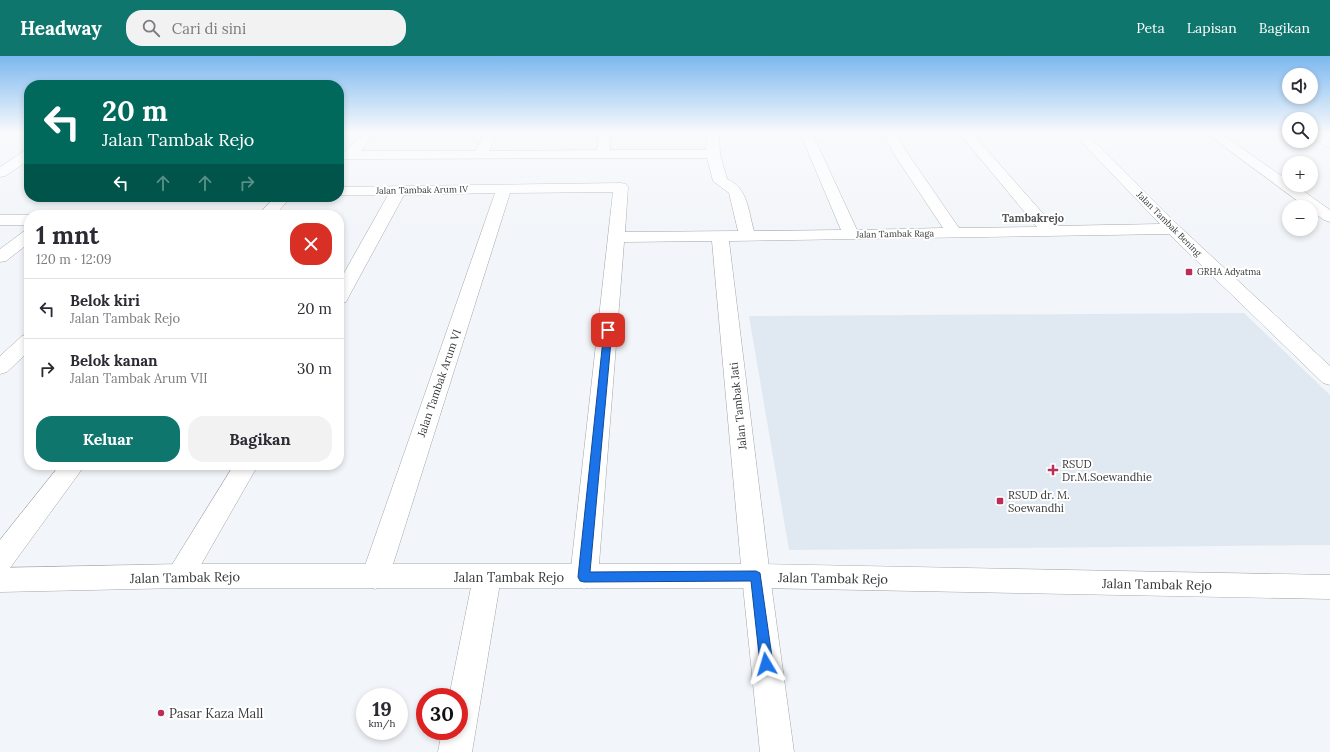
<!DOCTYPE html>
<html lang="id">
<meta charset="utf-8">
<style>
:root{--surface:#fff;--page:#f2f2f3;--text:#2b2b33;--muted:#7c7c81;--line:#e1e1e2;--accent:#0f766e}
body{margin:0;font-family:Lora,serif;background:var(--page);color:var(--text);height:100vh;display:flex;flex-direction:column;font-size:15px;white-space:nowrap}
*{box-sizing:border-box;margin:0}
p{font-size:13px;color:var(--muted)}
.icon{flex:none;width:22px;height:22px;fill:none;stroke:currentColor;stroke-width:2;stroke-linecap:round;stroke-linejoin:round}
.map{position:relative;flex:1;overflow:hidden}
.sheet{position:absolute;left:24px;top:154px;width:320px;height:260px;display:flex;flex-direction:column;background:var(--surface);border-radius:16px;box-shadow:0 2px 6px #0003}
.sheet>*{flex:none}
.guide{position:absolute;left:24px;top:24px;width:320px;height:122px;border-radius:16px;box-shadow:0 2px 6px #0003;background:#00695c;color:#fff;overflow:hidden}
.tools{position:absolute;left:1282px;top:12px;display:grid;gap:8px}
.tools a{display:grid;place-items:center;width:36px;height:36px;border-radius:50%;background:var(--surface);box-shadow:0 2px 6px #0003;font-size:20px}
.speed{position:absolute;left:356px;top:632px;display:flex;gap:8px;font-size:20px;font-weight:700;text-align:center}
.speed>*{display:grid;place-content:center;width:52px;height:52px;border-radius:50%;background:var(--surface);box-shadow:0 2px 6px #0003;line-height:1}
.speed small{font-size:10px;font-weight:400}
.speed .limit{border:6px solid #d22;background:#fff;color:#111}
.pin{position:absolute;display:grid;place-items:center;width:34px;height:34px;color:#fff;margin:-17px;border-radius:8px;box-shadow:0 2px 6px #0006}
.me{position:absolute;width:44px;margin:-22px;rotate:353deg;stroke-linejoin:round;filter:drop-shadow(0 0 3px #0008)}
.turn{display:flex;align-items:center;gap:14px;height:84px;padding:0 12px;font-size:18px}
.turn .icon{width:52px;height:52px;stroke-width:2.5}
.turn b{display:block;font-size:28px;line-height:34px}
.lanes{display:flex;align-items:center;height:38px;padding:0 12px;background:#0003;justify-content:center;gap:20px;direction:ltr}
.lanes .off{opacity:.35}
.round{display:grid;place-items:center;flex:none;width:42px;height:42px;border-radius:16px;background:var(--page)}
.summary{display:flex;align-items:center;justify-content:space-between;height:68px;padding:0 12px}
h1{font-size:24px;font-weight:800;line-height:30px}
.action{display:flex;gap:8px;margin-top:auto;padding:8px 12px}
.action a{flex:1;height:46px;border-radius:16px;background:var(--accent);color:#fff;font-size:16px;font-weight:800;line-height:46px;text-align:center}
.action a+a{background:var(--page);color:var(--text)}
ul{padding:0;list-style:none}
li{display:flex;align-items:center;gap:12px;height:60px;padding:0 12px;border-top:1px solid var(--line)}
li div{flex:1}
li b{display:block;font-size:15px}
li em{font-style:normal}
header{display:flex;align-items:center;gap:24px;box-sizing:border-box;height:56px;padding:0 20px;background:var(--accent);color:#fff}
header strong{font-size:19px}
nav{display:flex;gap:22px;margin-inline-start:auto;font-size:14px}
.search{width:280px;height:36px;background:var(--page);display:flex;align-items:center;gap:10px;box-sizing:border-box;padding:0 14px;border-radius:16px;color:var(--muted);font-size:15px}
.map>svg:first-child{display:block}
.built{fill:#e0e9f2}
.lines{fill:none;stroke-linecap:round;stroke-linejoin:round}
.street-casing{stroke:#a3a6a9;stroke-width:1}
.secondary-casing{stroke:#a3a6a9;stroke-width:1}
.street{fill:#fff;fill-rule:evenodd}
.secondary{fill:#fff;fill-rule:evenodd}
.route{fill:#1a73e8;stroke:#114b97}
.poi-dot{fill:#bc2d58;stroke:#fff;stroke-width:1.5}
.labels{text-anchor:middle;stroke-width:4;stroke-linejoin:round;paint-order:stroke}
.far-street-label{font-size:9px;fill:#353738;stroke:#fff}
.far-poi-label{font-size:9px;fill:#353738;stroke:#fff;text-anchor:start}
.far-quarter-label{font-size:11px;font-weight:bold;fill:#515457;stroke:#fff}
.street-label{font-size:11px;fill:#353738;stroke:#fff}
.poi-label{font-size:11px;fill:#353738;stroke:#fff;text-anchor:start}
.near-street-label{font-size:13px;fill:#353738;stroke:#fff}
.near-poi-label{font-size:13px;fill:#353738;stroke:#fff;text-anchor:start}
</style>
<header>
<strong>Headway</strong>
<div class="search"><svg class="icon" aria-label="search" viewBox="0 0 24 24"><circle cx="10" cy="10" r="6"/><path d="M15 15l6 6"/></svg>Cari di sini</div>
<nav><a>Peta</a><a>Lapisan</a><a>Bagikan</a></nav>
</header>
<div class="map">
<svg width="1330" height="696" viewBox="0 0 1330 696">
<rect width="100%" height="100%" fill="#f2f5f9"/>
<path class="built" d="M1244 257 1330 339V489L789 494 749 260Z"/>
<g class="lines">
<g class="street-casing">
<path id="street" d="M362 77H375L361 95H475L485 77H497L489 95 597 94 599 77H611L610 94H706L707 77H719L720 98 727 123C748 132 748 154 754 175L841 174 800 77H812L857 174 943 172 894 98 883 77H895L908 98 959 172 1037 171 959 77H972L1054 170 1160 168 1073 77H1086L1179 170 1330 310V329L1323 327 1169 178 729 185 770 520 794 696H760L742 520 712 185 624 186 598 521 594 529 584 533 574 529 570 521 613 136 510 137 389 521 385 529 375 533 365 529 361 521 495 137 404 139 348 242 346 246 339 248V226L388 139H339V131L621 127 626 128 628 131 625 176 738 175 729 137 713 125 707 102 339 103V95H346Z
M1206 77H1220L1289 125V129H1295L1330 154V166L1324 164 1311 155V151H1306Z
M1311 77H1320L1330 83V92L1311 82Z
M29 94V104L5 120 0 121V111L24 95Z
M275 141H291L275 159H258Z
M0 159H29V169H0Z
M29 174V187L6 205 0 206V193L23 176Z
M29 278V295L7 316 0 318V300L22 280Z
M60 409H85L10 512 0 515V484Z
M234 409H258L190 528 180 532 170 528 166 520 170 512Z
M487 509 497 513 501 521 472 696H438L442 675H459V641H449L473 521 477 513Z"/>
</g>
<g class="secondary-casing">
<path id="secondary" d="M180 508H756L1330 519V543L756 532H180L0 536V512Z"/>
</g>
<use href="#street" class="street"/>
<use href="#secondary" class="secondary"/>
</g>
<linearGradient id="sky" x2="0" y2="1"><stop stop-color="#7cb8ef"/><stop offset="0.44" stop-color="#f9fafc"/><stop offset="1" stop-color="#f9fafc" stop-opacity="0"/></linearGradient>
<rect width="1330" height="174" fill="url(#sky)"/>
<path class="route" d="M608 271 612 274 590 516 756 515 760 517 773 608 771 612 766 614 762 612 760 608 751 525 584 526 580 525 578 521 604 274Z"/>
<g class="poi-dot">
<rect x="1185" y="212" width="8" height="8" rx="2"/>
<path d="M1051 408h4v4h4v4h-4v4h-4v-4h-4v-4h4z"/>
<rect x="996" y="441" width="8" height="8" rx="2"/>
<circle cx="161" cy="657" r="4"/>
</g>
<g class="labels">
<g class="far-street-label">
<text transform="translate(422 134) rotate(-1)" y="3">Jalan Tambak Arum IV</text>
<text transform="translate(1169 168) rotate(45)" y="3">Jalan Tambak Bening</text>
<text transform="translate(895 178) rotate(-1)" y="3">Jalan Tambak Raga</text>
</g>
<g class="far-poi-label">
<text x="1197" y="219">GRHA Adyatma</text>
</g>
<g class="far-quarter-label">
<text x="1033" y="166">Tambakrejo</text>
</g>
<g class="street-label">
<text transform="translate(439 327) rotate(-71)" y="4">Jalan Tambak Arum VI</text>
<text transform="translate(738 350) rotate(-96)" y="4">Jalan Tambak Jati</text>
</g>
<g class="poi-label">
<text x="1062" y="412">RSUD<tspan x="1062" dy="13">Dr.M.Soewandhie</tspan></text>
<text x="1008" y="443">RSUD dr. M.<tspan x="1008" dy="13">Soewandhi</tspan></text>
</g>
<g class="near-street-label">
<text transform="translate(185 521) rotate(-1)" y="5">Jalan Tambak Rejo</text>
<text x="509" y="526">Jalan Tambak Rejo</text>
<text transform="translate(833 522) rotate(1)" y="5">Jalan Tambak Rejo</text>
<text transform="translate(1157 528) rotate(1)" y="5">Jalan Tambak Rejo</text>
</g>
<g class="near-poi-label">
<text x="169" y="662">Pasar Kaza Mall</text>
</g>
</g>
</svg>
<div class="tools">
<a><svg class="icon" aria-label="sound" viewBox="0 0 24 24"><path d="M4 9h4l5-4v14l-5-4H4zM17 9q2 3 0 6"/></svg></a>
<a><svg class="icon" aria-label="search" viewBox="0 0 24 24"><circle cx="10" cy="10" r="6"/><path d="M15 15l6 6"/></svg></a>
<a>+</a>
<a>−</a>
</div>
<div class="speed"><div>19<small>km/h</small></div><div class="limit">30</div></div>
<div class="pin" style="left:608px;top:274px;background:#d93025"><svg class="icon" aria-label="arrive" viewBox="0 0 24 24"><path d="M6 21V4h12l-3 4 3 4H6"/></svg></div>
<svg class="me" style="left:766px;top:608px" viewBox="-20 -20 40 40"><path d="M0-17L14 15 0 8-14 15z" fill="#1a73e8" stroke="#fff" stroke-width="4"/></svg>
<div class="guide">
<div class="turn"><svg class="icon" aria-label="left" viewBox="0 0 24 24"><path d="M17 20v-9H6M10 6l-5 5 5 5"/></svg><div><b>20 m</b>Jalan Tambak Rejo</div></div>
<div class="lanes"><svg class="icon" aria-label="left" viewBox="0 0 24 24"><path d="M17 20v-9H6M10 6l-5 5 5 5"/></svg><svg class="icon off" aria-label="ahead" viewBox="0 0 24 24"><path d="M12 20V5M6 11l6-6 6 6"/></svg><svg class="icon off" aria-label="ahead" viewBox="0 0 24 24"><path d="M12 20V5M6 11l6-6 6 6"/></svg><svg class="icon off" aria-label="right" viewBox="0 0 24 24"><path d="M7 20v-9h11M14 6l5 5-5 5"/></svg></div>
</div>
<section class="sheet">
<div class="summary"><div><h1>1 mnt</h1><p>120 m · 12:09</p></div><a class="round" style="background:#d93025;color:#fff"><svg class="icon" aria-label="close" viewBox="0 0 24 24"><path d="M6 6l12 12M18 6L6 18"/></svg></a></div>
<ul>
<li><svg class="icon" aria-label="left" viewBox="0 0 24 24"><path d="M17 20v-9H6M10 6l-5 5 5 5"/></svg><div><b>Belok kiri</b><p>Jalan Tambak Rejo</p></div><em>20 m</em></li>
<li><svg class="icon" aria-label="right" viewBox="0 0 24 24"><path d="M7 20v-9h11M14 6l5 5-5 5"/></svg><div><b>Belok kanan</b><p>Jalan Tambak Arum VII</p></div><em>30 m</em></li>
</ul>
<div class="action"><a>Keluar</a><a>Bagikan</a></div>
</section>
</div>
